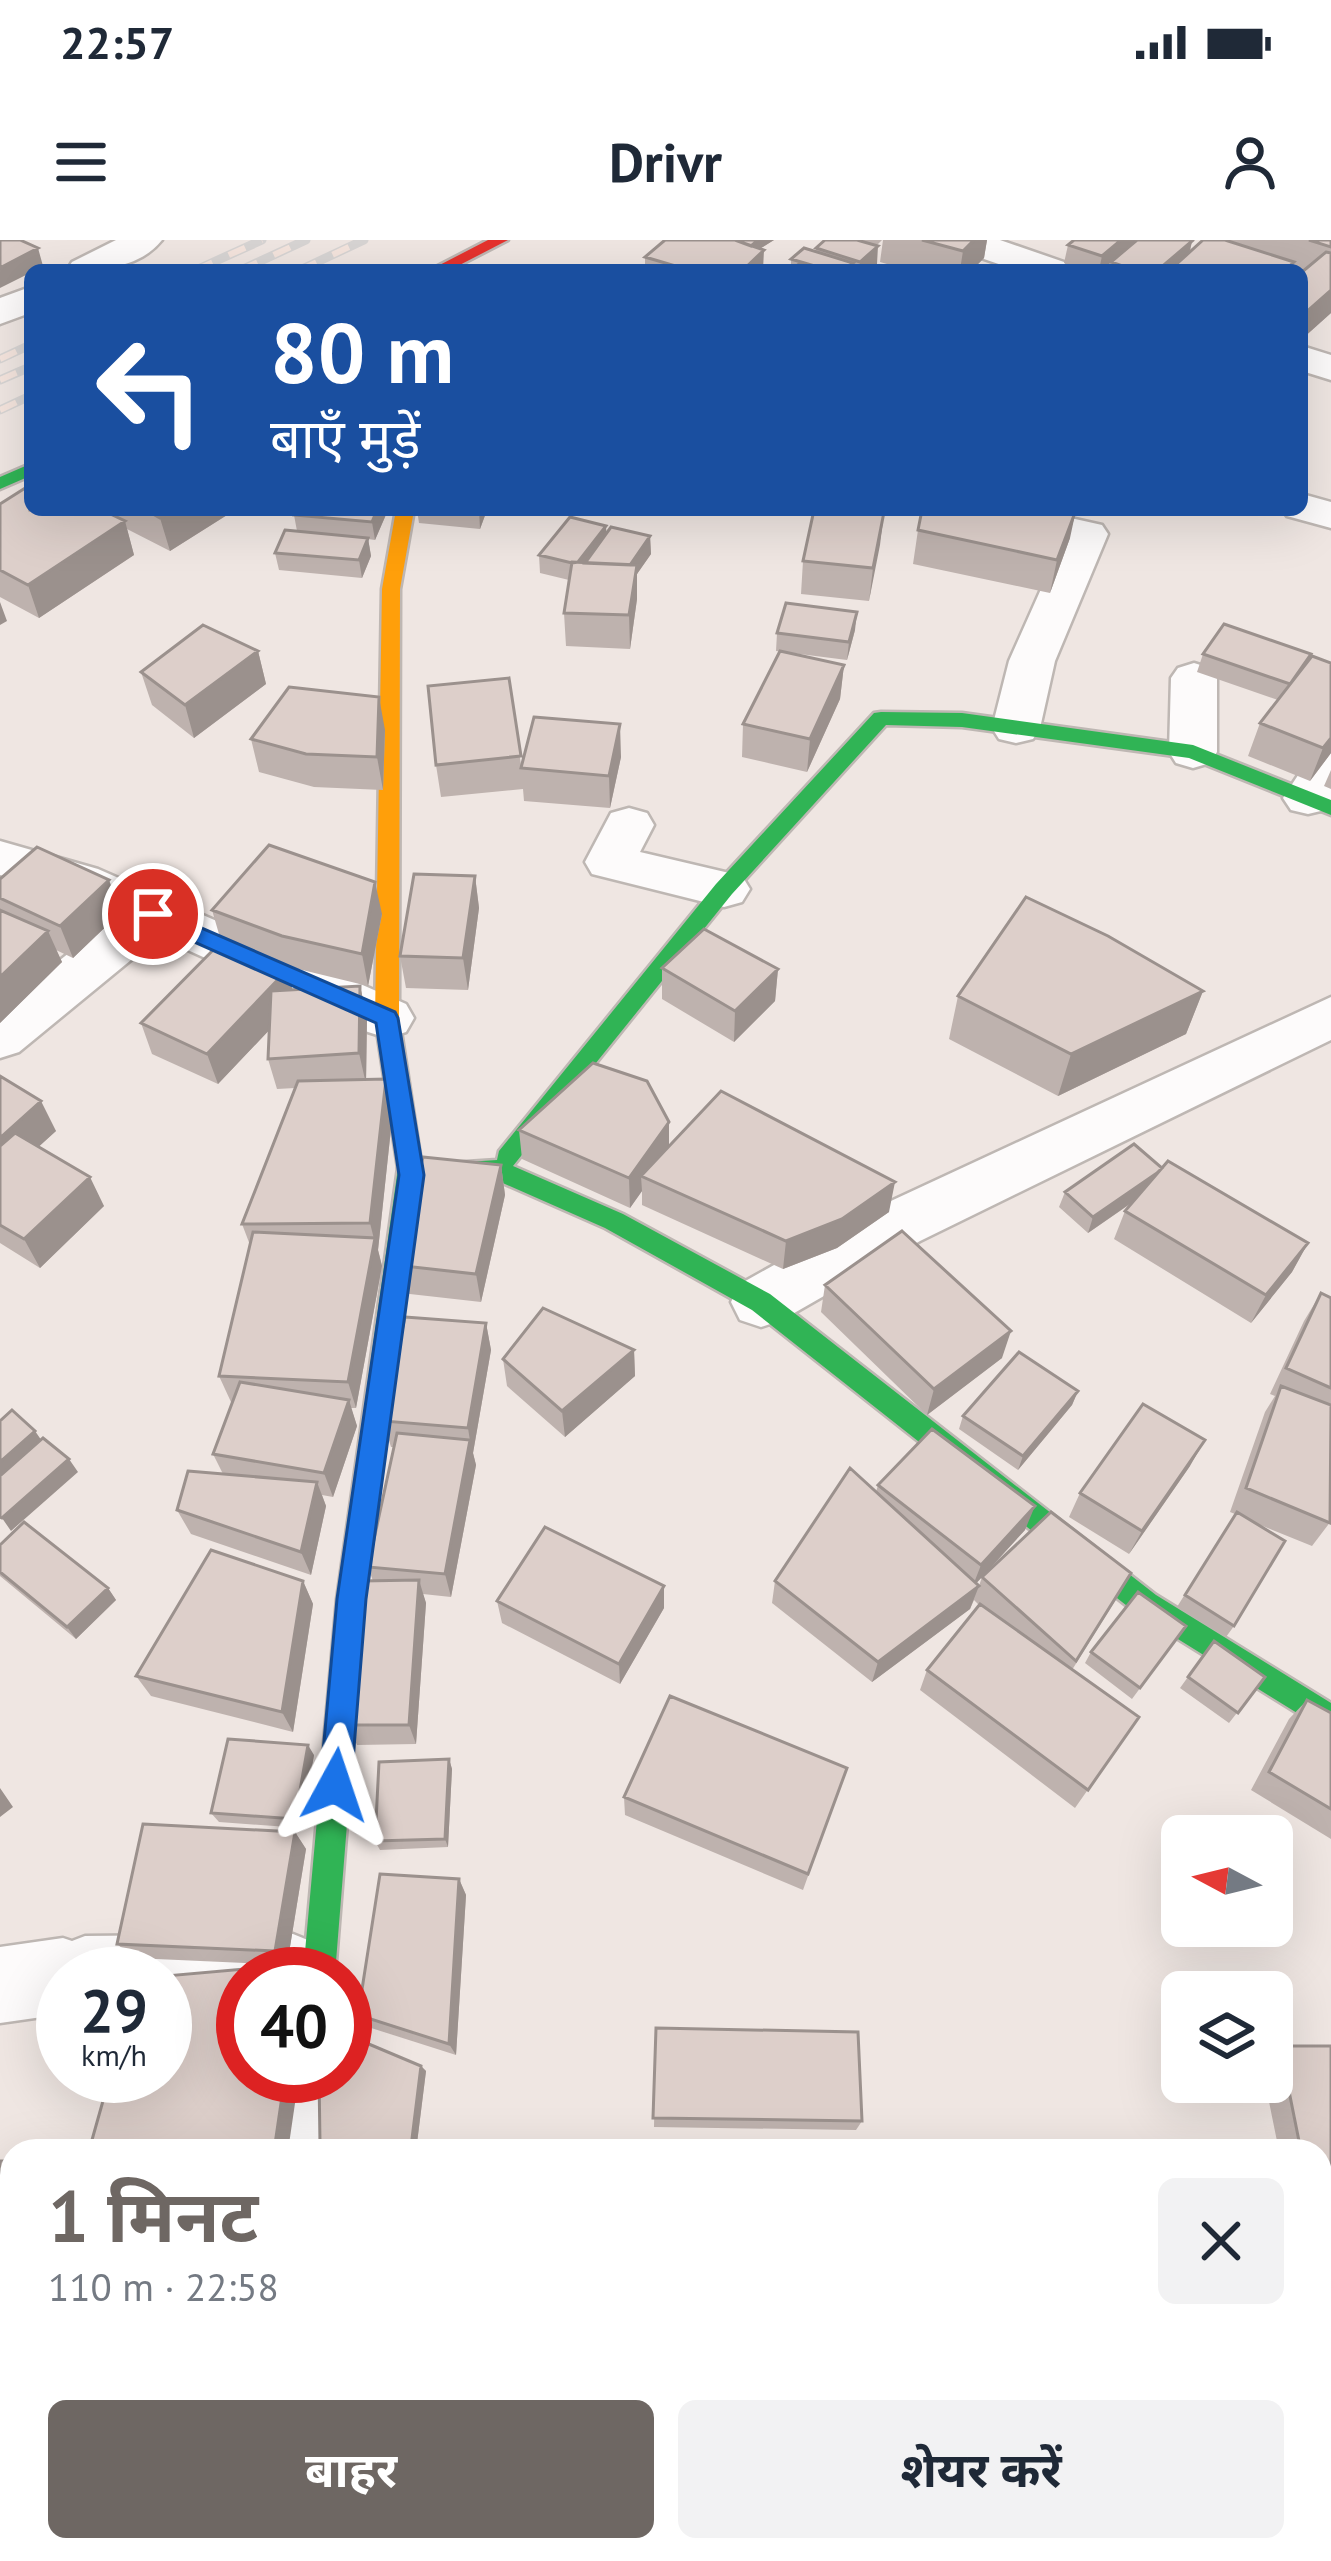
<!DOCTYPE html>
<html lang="hi">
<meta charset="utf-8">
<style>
:root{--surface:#fff;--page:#f2f2f3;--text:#1f2937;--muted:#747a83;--accent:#6e6763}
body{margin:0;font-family:"PT Sans","Noto Sans Devanagari",sans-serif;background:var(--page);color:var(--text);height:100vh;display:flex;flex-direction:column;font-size:45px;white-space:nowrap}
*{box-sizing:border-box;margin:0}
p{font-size:39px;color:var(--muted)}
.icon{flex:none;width:66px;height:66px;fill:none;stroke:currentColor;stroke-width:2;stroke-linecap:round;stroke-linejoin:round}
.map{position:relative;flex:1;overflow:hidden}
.details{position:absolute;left:0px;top:1899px;width:1332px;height:423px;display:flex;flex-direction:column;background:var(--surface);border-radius:36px 36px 0 0;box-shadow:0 12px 48px #0002}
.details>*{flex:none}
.guide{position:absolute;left:24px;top:24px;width:1284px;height:252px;border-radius:18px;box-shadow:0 12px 48px #0002;background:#1a4fa0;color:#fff;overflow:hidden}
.needle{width:78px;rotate:277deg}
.fabs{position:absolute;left:1161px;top:1575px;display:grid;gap:24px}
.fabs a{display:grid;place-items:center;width:132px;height:132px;border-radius:18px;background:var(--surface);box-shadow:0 12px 48px #0002;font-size:60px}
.speed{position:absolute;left:36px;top:1707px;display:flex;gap:24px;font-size:60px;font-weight:700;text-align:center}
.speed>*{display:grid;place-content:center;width:156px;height:156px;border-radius:50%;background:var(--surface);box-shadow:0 12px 48px #0002;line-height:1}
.speed small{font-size:30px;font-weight:400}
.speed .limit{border:18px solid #d22;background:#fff;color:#111}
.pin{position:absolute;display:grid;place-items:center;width:102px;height:102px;color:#fff;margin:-51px;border:6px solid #fff;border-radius:50%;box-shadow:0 3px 12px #0007}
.me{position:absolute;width:132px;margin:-66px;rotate:5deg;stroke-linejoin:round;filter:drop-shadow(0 0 9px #0008)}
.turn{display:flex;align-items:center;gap:42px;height:252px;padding:0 48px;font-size:54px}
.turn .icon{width:156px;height:156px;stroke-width:2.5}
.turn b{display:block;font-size:84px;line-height:102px}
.round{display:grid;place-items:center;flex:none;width:126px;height:126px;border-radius:18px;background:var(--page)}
.headline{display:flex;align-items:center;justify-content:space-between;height:204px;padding:0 48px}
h1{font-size:72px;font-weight:700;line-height:90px;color:var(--accent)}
.primary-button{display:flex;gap:24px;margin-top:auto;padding:24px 48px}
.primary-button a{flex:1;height:138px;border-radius:18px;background:var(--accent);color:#fff;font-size:48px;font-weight:700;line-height:138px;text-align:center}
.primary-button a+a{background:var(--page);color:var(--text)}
.status{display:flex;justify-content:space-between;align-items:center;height:84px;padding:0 60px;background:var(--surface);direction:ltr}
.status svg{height:33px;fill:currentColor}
header{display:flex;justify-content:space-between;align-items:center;height:156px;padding:0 48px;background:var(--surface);font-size:54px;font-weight:700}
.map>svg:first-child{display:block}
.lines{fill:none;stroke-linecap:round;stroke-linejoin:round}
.street-casing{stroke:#beb7b3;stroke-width:5}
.fast-casing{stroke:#beb7b3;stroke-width:5}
.slow-casing{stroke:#beb7b3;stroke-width:5}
.jam-casing{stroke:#beb7b3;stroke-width:5}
.street{fill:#fdfbfb;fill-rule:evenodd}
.fast{fill:#30b455;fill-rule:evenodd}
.slow{fill:#ff9f0a;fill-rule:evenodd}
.jam{fill:#e5322d;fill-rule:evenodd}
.rail-casing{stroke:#d7d4d3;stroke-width:9}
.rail{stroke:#f4e4dd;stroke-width:6;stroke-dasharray:18;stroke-linecap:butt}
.wall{fill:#beb2ae}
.shaded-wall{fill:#9b918d}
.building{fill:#ddcfca;stroke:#9b918d;stroke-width:3}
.route{fill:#1a73e8;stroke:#114b97;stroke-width:3}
</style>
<div class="status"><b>22:57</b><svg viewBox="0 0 49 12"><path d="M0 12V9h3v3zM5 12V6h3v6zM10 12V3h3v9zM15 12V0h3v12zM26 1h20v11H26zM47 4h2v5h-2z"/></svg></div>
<header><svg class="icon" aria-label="menu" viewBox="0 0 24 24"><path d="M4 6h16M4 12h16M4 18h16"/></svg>Drivr<svg class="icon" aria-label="person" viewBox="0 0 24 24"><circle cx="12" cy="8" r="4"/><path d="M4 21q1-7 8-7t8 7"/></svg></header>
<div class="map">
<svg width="1331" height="2321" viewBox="0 0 1331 2321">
<rect width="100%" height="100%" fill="#efe6e2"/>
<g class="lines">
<g class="street-casing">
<path id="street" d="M116 0H162C139 29 100 30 67 30L72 22Z
M947 0H1000L1064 22 1069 30H1016L952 8Z
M30 47V73L0 84V58Z
M1302 106 1331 115V140L1302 131Z
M1302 254 1331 262V288L1287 276 1283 270H1302Z
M954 270H1035L1102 285 1108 294 1055 421 1040 488 1033 499 1016 503 999 499 992 488 1009 421 1062 302 960 279Z
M1194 423 1210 428 1217 438V512L1210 523 1193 528 1176 523 1169 512 1171 438 1178 428Z
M1331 506V561L1325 570 1308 574 1291 570 1283 558 1314 511Z
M629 568 647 573 654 585 640 612 742 636 750 649 742 662 724 667 592 634 585 622 611 573Z
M0 601 98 629 406 764 414 778 406 792 387 798 368 792 159 697 19 812 0 818V768L114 677 62 653 0 635Z
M1331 757V800L920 1001 782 1080 761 1087 740 1080 731 1062 740 1044 878 967Z
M293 1694 320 1705 330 1734H243V1771H165V1734H63V1774L0 1783V1707L63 1698 72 1701 85 1696Z
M345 1823 350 1836 345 1911H265L272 1836H345Z
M1331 1979V2061L1320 2062V1980Z
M0 2093H12V2179H0Z
M210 2310H300L298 2321H208Z"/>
</g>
<g class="fast-casing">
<path id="fast" d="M30 224V236L0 249V237Z
M881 472 962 473 1193 505 1331 560V575L1189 518 962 487 886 485 732 654 513 926 623 974 770 1054 1156 1355 1331 1463V1494L1136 1373 752 1070 605 988 496 940 420 944 365 1359 335 1734H303L337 1359 398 928 410 918 421 925 497 920 499 911 716 644 874 473Z"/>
</g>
<g class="slow-casing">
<path id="slow" d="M396 270H414L400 349 399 778 422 928 410 938 398 928 375 778 382 349Z"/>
</g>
<g class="jam-casing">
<path id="jam" d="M488 0H508L450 30H430Z"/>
</g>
<use href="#street" class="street"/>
<use href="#fast" class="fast"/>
<use href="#slow" class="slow"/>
<use href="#jam" class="jam"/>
<g class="rail-casing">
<path id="rail" d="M196 30 262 0
M241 30 306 0
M300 30 364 0
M0 119 30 105
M0 140 30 127
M0 170 30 156"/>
</g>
<use href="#rail" class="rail"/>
</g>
<path class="wall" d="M665 0H774L761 8 763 30H645V17Z
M825 0H882L876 6 877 24 869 30H791V19L816 12V8Z
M883 0H987L984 18 972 30H908L880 22Z
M1203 0H1331V73L1302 99V30H1109L1110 23 1102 30H1087L1064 23 1068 5 1192 1 1190 12Z
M0 264 30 270H235L170 311 127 289 134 315 39 378 0 357Z
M296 270H388L375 300 368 299 371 316 362 338 279 330 275 313 297 291 294 275Z
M417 270H487L480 289 419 283Z
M884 272 869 361 801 354 803 321Z
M606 286V294L650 296 651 314 637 334V359L630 409 566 406 564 373 569 340 540 333 539 315Z
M918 290 1070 298 1050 353 913 324Z
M855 390 847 420 776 411 777 393Z
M258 411 266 444 194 498 152 465 141 432Z
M1203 414 1309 420 1331 423V513L1310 541 1248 516 1260 483 1278 460 1197 432Z
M844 425 840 459 807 532 742 517 743 484Z
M509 438 521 525 621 517 610 568 524 561 523 549 441 557 436 525Z
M385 490 383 550 314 547 259 532 251 499Z
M1331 530V549L1324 546Z
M475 636 479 668 468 750 406 748 400 716Z
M0 639 121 672 73 718 56 710 62 722 0 783Z
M212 670 382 674 368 746 290 727 238 708 287 730 292 750 360 746 367 777 366 840 386 839 393 870 378 1010 382 1026 356 1168H351L357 1186 333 1257 322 1255 326 1266 311 1335 191 1294 177 1270 223 1234 213 1214 233 1162H231L219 1136 250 1005 242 984 295 848 277 849 268 819 269 790 218 844 152 814 141 783 221 701Z
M662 728 778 729 775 761 734 802 662 759Z
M1203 751 1186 794 1058 856 949 799 958 756Z
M0 836 56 891 38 907 104 966 40 1028 0 1003Z
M519 890 669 907 889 972 837 1008 783 1029 642 965V951L630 968 522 919Z
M501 925 505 955 481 1062 401 1053 395 1025Z
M1162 928 1308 1003 1292 1032 1251 1083 1114 999 1125 971 1133 962 1088 993 1059 967 1065 952Z
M825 1045 1002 1118 927 1175 821 1072Z
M1321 1053 1331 1058V1281L1312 1306 1253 1282 1234 1386 1226 1397 1177 1367 1235 1274 1230 1272 1265 1172 1275 1156 1270 1154 1304 1081Z
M486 1083 491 1110 473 1213 476 1225 451 1357 423 1354 426 1363 416 1504 357 1505 348 1485 373 1341 368 1327 394 1207H391L383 1181Z
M634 1110 635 1136 565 1197 507 1146 503 1119Z
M1078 1151 1072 1165 1018 1230 959 1189 963 1176Z
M1190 1226 1129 1314 1069 1277 1080 1253Z
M878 1245 1025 1290 976 1343 979 1346 982 1337 1118 1356 1072 1430 1139 1477 1075 1568 920 1450 927 1430 979 1365 974 1360 970 1369 872 1442 772 1363 775 1341 876 1252Z
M0 1305 108 1348 116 1360 76 1399 0 1336Z
M303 1341 313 1364 293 1492 151 1456 136 1436Z
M664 1346V1368L620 1444 502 1383 497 1361Z
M1186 1386 1132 1459 1085 1423 1091 1412Z
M1214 1401 1265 1437 1229 1483 1180 1448Z
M1307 1460 1331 1473V1599L1251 1550 1289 1479Z
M314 1515 301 1588 219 1582 211 1573Z
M449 1519 452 1529 448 1607 380 1610 375 1601Z
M847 1528 803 1650 625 1575 624 1557Z
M295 1592 306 1609 287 1725 134 1718 117 1704Z
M459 1639 466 1655 456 1815 368 1787 358 1775Z
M656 1788 862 1881 856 1890 654 1887Z
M1280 1806H1331V2005H1320V1911H1279L1265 1842H1272V1811Z
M421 1826 426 1831 416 1911 326 1907 320 1903Z"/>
<path class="shaded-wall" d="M758 0H774L761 8V13L764 10 763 30H743L741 14Z
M974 0H987L984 18 972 30H960L963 11Z
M1121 0H1137L1102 30H1099L1102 16Z
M1192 1 1188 18 1175 30H1158Z
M878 6 877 24 869 30H860V22Z
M38 8 43 26 35 30H30V33L0 48V28Z
M1331 50V73L1302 99V82L1305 73Z
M173 270H235L170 311 160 278Z
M377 270H388L375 300 372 282Z
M479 270H487L480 289Z
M1076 270 1070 298 1050 353 1057 320Z
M884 272 880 305 869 361 873 328Z
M125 281 134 315 39 378 28 345Z
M606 286 607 304 589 327 577 325Z
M650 296 651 314 637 334V359L630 409 629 375 623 335Z
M368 298 371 316 362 338 359 320Z
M0 362 7 381 0 385Z
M857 372 855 390 847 420 849 402Z
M258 411 266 444 194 498 185 465Z
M844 425 840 459 807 532 810 499Z
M379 457 385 490 383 550 377 517Z
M620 484 621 517 610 568 609 536Z
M1331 498V513L1310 541 1323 508Z
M475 636 479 668 468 750 463 718Z
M109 640 121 672 73 718 60 686Z
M375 642 382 674 368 746 362 714Z
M48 691 62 722 0 783V737Z
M778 729 775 761 734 802 735 771Z
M287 730 296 762 218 844 207 814Z
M360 746 367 777 366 844 359 813Z
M1203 751 1186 794 1058 856 1071 814Z
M386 839 393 870 378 1010 382 1026 356 1168 348 1142 374 999 370 983Z
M41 861 56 891 0 942V898Z
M669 882V912L641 936 642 951 630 968 629 938Z
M501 925 505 955 481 1062 476 1034Z
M1163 929 1157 945 1088 993 1093 977Z
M90 937 104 966 40 1028 24 999Z
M895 942 889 972 837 1008 783 1029 786 1001Z
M1308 1003 1292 1032 1251 1083 1266 1055Z
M486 1083 491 1110 473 1213 476 1225 451 1357 445 1334 470 1201 468 1188Z
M1011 1091 1002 1118 927 1175 934 1149Z
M634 1110 635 1136 565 1197 562 1171Z
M1078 1151 1072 1165 1018 1230 1023 1216Z
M349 1160 357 1186 333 1257 324 1233Z
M35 1191 44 1204 0 1243V1222Z
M1205 1200 1190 1226 1129 1314 1142 1291Z
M69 1219 78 1232 11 1291 2 1278Z
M317 1242 326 1266 311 1335 301 1312Z
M1035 1266 1025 1290 972 1348 981 1325Z
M419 1340 426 1363 416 1504 409 1485Z
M303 1341 313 1364 293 1492 282 1472Z
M664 1346V1368L620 1444 619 1424Z
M979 1346 970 1369 872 1442 878 1422Z
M108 1348 116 1360 76 1399 67 1387Z
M308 1505 314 1515 301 1588 295 1579Z
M449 1519 452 1529 448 1607 445 1599Z
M0 1548 13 1567 0 1577Z
M295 1592 306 1609 287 1725 275 1711Z
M459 1639 466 1655 456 1815 449 1804Z
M302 1724 311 1734H300Z
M421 1826 426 1831 416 1911 411 1907Z
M285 1836H299L288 1911H274Z
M184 2310H201L199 2321H182Z"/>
<path class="building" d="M0 0H20L38 8 0 28Z
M665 0H735L764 10 743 30H689L645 17Z
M735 0H758L751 6Z
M825 0H857L878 6 860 22 816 8Z
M922 0H974L963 11Z
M1074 0H1121L1102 16 1068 5Z
M1137 0H1189L1192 1 1158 30H1134L1111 22Z
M1203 0H1225L1294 22 1285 30H1170Z
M1309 0H1331V7Z
M804 8 853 23 844 30H828L791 19Z
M1326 12 1331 13V50L1305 73 1302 72V32Z
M799 24 818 30H792Z
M30 245V270H102L125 281 28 345 0 330V264Z
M146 270H173L160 278Z
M296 270H377L372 282 294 275Z
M814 270 884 272 873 328 803 321Z
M922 270H1076L1057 320 918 290Z
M570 277 606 286 578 322 572 323 539 315Z
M611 287 650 296 630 325 585 323Z
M285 290 368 298 359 320 275 313Z
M572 322 637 325 629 375 564 373Z
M786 363 857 372 849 402 777 393Z
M1224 384 1311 414 1290 444 1203 414Z
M203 385 258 411 185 465 141 432Z
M780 411 844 425 810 499 743 484Z
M1312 416 1331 423V498L1323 508 1260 483Z
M509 438 521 516 436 525 428 446Z
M289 447 379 457 377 517 306 514 251 499Z
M534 477 620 484 609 536 521 528Z
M269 605 375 642 362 714 282 696 212 670Z
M37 607 109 640 60 686 0 658V639Z
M414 634 475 636 463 718 400 716Z
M1026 657 1108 696 1203 751 1071 814 958 756Z
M0 670 48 691 0 737Z
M704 689 778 729 735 771 662 728Z
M222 701 287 730 207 814 141 783Z
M360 746 359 813 268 819 271 751Z
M593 823 647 841 669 882 629 938 519 890Z
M0 836 41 861 0 898Z
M386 839 370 983 242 984 298 841Z
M721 851 895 942 842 979 786 1001 641 936Z
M15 893 90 937 24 999 0 985V906Z
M1134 904 1162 928 1157 933 1093 977 1065 952Z
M423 917 501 925 476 1034 395 1025Z
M1168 921 1308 1003 1266 1055 1125 971Z
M902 991 1011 1091 934 1149 825 1045Z
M253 992 375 998 348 1142 219 1136Z
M1321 1053 1331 1058V1148L1286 1128Z
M543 1068 634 1110 562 1171 503 1119Z
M405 1077 486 1083 468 1188 383 1181Z
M1019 1112 1078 1151 1023 1216 963 1176Z
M240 1142 349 1160 324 1233 213 1214Z
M1281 1146 1331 1165 1330 1283 1246 1248Z
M1143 1164 1205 1200 1142 1291 1080 1253Z
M12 1170 35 1191 0 1222V1181Z
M932 1189 1035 1266 981 1325 878 1245Z
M397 1193 470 1200 445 1334 368 1327Z
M43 1198 69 1219 2 1278 0 1277V1236Z
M850 1228 979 1346 878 1422 775 1341Z
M188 1231 317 1242 301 1312 177 1270Z
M1051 1272 1131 1333 1076 1421 982 1337Z
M1237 1272 1285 1301 1234 1386 1185 1355Z
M24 1282 108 1348 67 1387 0 1332V1305Z
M545 1287 664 1346 619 1424 497 1361Z
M211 1310 303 1341 282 1472 136 1436Z
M419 1340 409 1485H348L361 1341Z
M1138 1352 1186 1386 1140 1448 1091 1412Z
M980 1364 1139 1477 1088 1550 927 1430Z
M1214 1401 1265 1437 1238 1473 1188 1437Z
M670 1456 847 1528 808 1634 624 1557Z
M1307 1460 1331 1473V1569L1269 1532Z
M228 1499 308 1505 295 1579 211 1573Z
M449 1519 445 1599 375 1601 379 1522Z
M143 1584 295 1592 275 1711 117 1704Z
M380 1634 459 1639 449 1804 358 1775Z
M302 1724 300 1734H243V1836H285L274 1911H107L90 1907 110 1836H165V1736Z
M656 1788 858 1792 862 1881 653 1878Z
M345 1794 421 1826 411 1907 320 1903 319 1836H345Z
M1280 1806H1331V2000H1320V1911H1301Z
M0 1921H12V2110H0Z
M1320 2136 1331 2138V2266L1320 2263Z
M30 2310H184L182 2321H28Z
M1195 2310H1213V2316Z"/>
<path class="route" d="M153 667 395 772 398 778 424 935 366 1359 351 1545 346 1556 335 1561 324 1556 320 1545 337 1359 399 935 376 783 145 680V669Z"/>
</svg>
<div class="fabs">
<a><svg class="needle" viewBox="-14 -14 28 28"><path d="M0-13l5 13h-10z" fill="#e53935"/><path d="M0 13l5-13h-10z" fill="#747a83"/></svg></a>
<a><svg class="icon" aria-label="layers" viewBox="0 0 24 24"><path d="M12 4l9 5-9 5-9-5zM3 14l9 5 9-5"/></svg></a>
</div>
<div class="speed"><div>29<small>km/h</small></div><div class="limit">40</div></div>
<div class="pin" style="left:153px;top:674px;background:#d93025"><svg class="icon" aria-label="arrive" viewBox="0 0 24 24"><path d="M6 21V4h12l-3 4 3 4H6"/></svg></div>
<svg class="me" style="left:335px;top:1545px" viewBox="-20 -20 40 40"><path d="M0-17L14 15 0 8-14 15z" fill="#1a73e8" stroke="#fff" stroke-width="4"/></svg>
<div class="guide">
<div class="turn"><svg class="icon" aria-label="left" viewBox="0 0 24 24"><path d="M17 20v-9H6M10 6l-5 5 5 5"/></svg><div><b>80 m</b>बाएँ मुड़ें</div></div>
</div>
<section class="details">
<div class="headline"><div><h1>1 मिनट</h1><p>110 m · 22:58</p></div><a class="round"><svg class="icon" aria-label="close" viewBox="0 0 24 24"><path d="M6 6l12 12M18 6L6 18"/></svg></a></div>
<div class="primary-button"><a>बाहर</a><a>शेयर करें</a></div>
</section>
</div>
